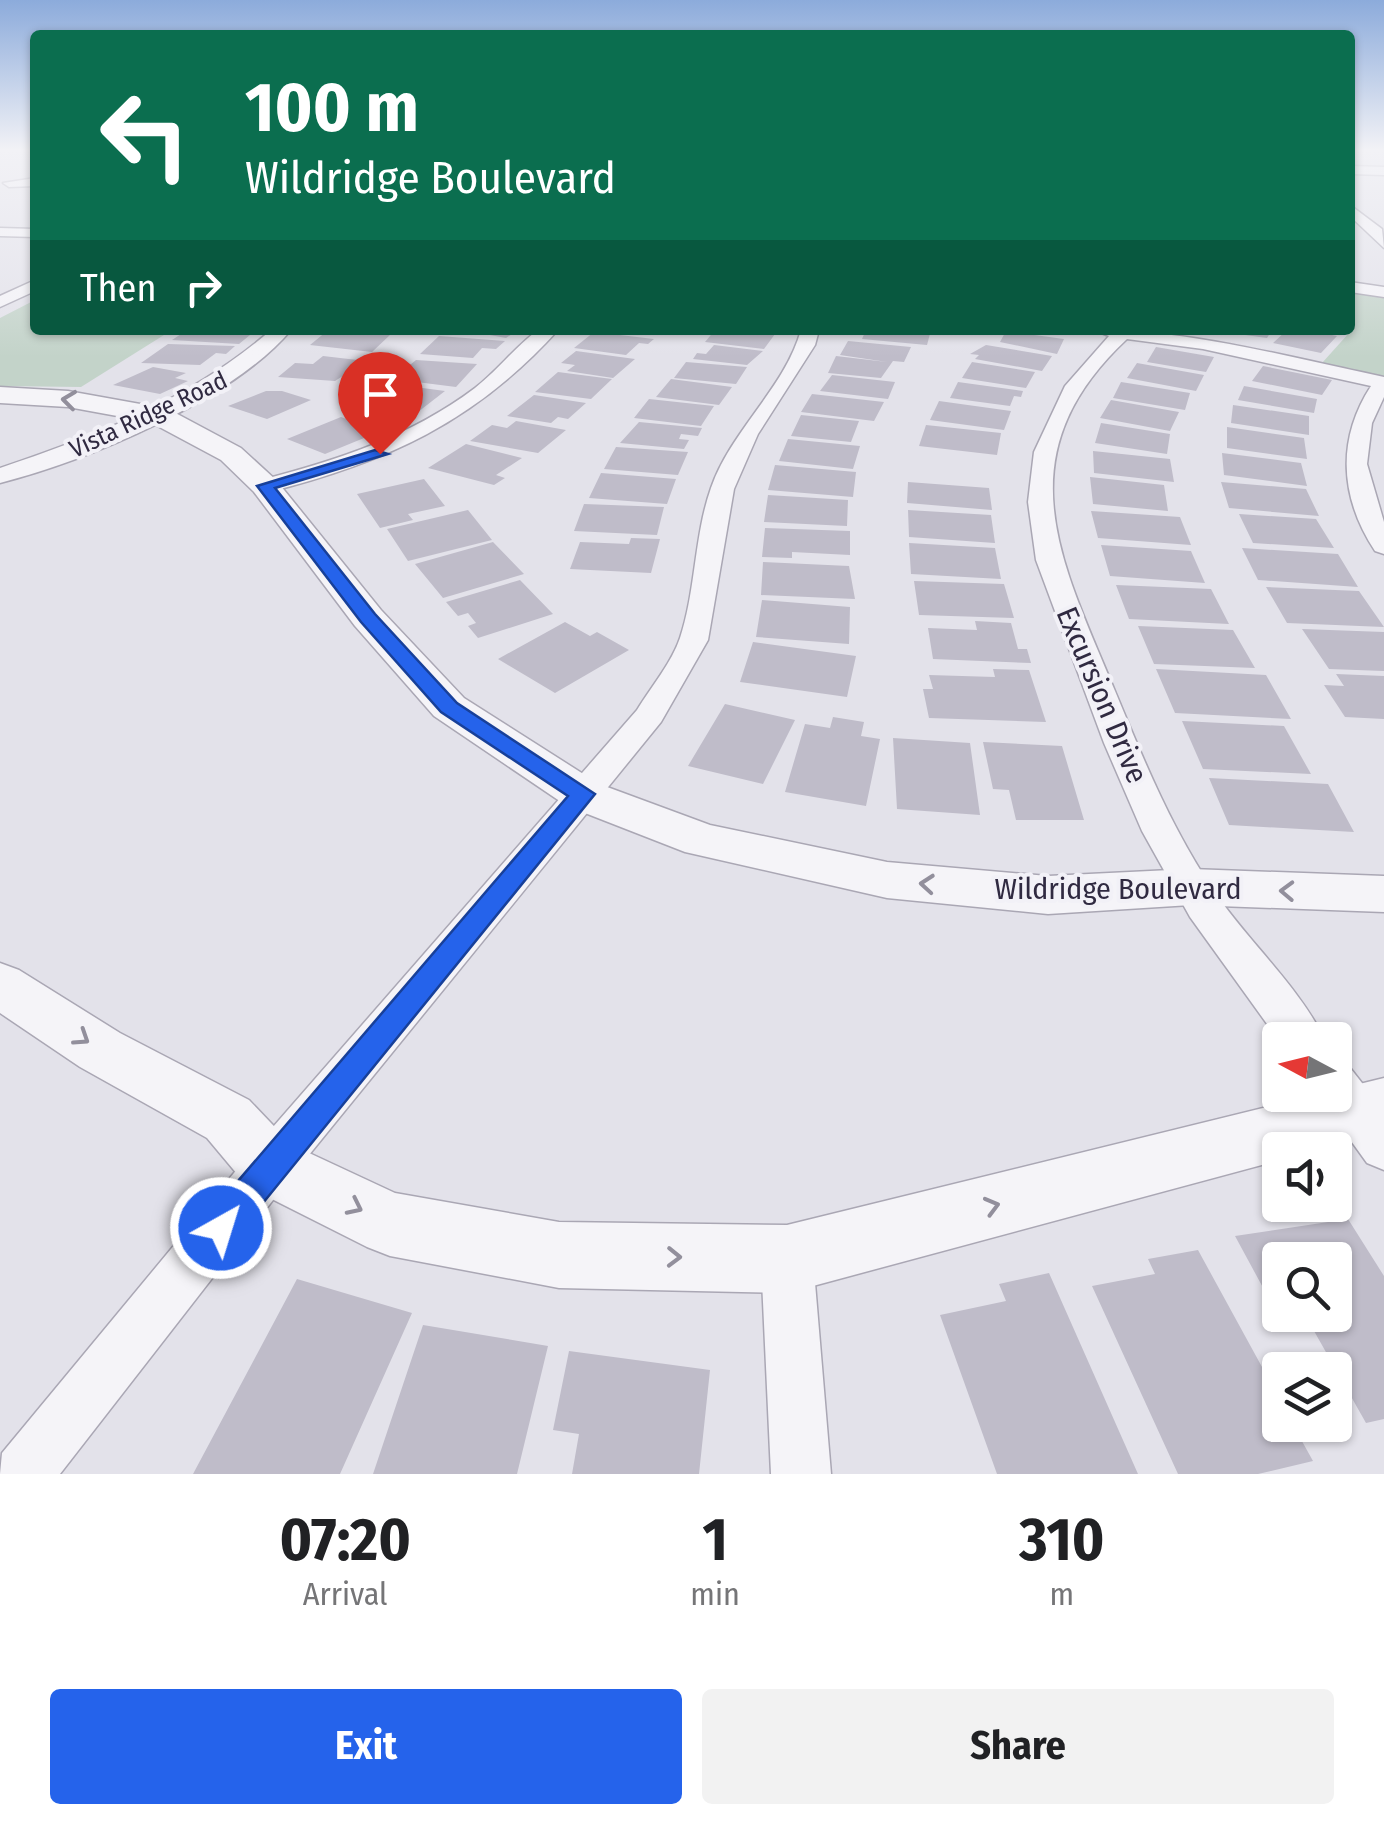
<!DOCTYPE html>
<style>
:root{--surface:#fff;--page:#f2f2f2;--text:#202124;--muted:#757577;--accent:#2563eb}
body{margin:0;font-family:"Fira Sans Condensed",sans-serif;background:var(--page);color:var(--text);height:100vh;display:flex;flex-direction:column;font-size:38px;white-space:nowrap}
*{box-sizing:border-box;margin:0}
p{font-size:32px;color:var(--muted)}
.icon{flex:none;width:55px;height:55px;fill:none;stroke:currentColor;stroke-width:2;stroke-linecap:round;stroke-linejoin:round}
.map{position:relative;height:1474px;overflow:hidden}
.drawer{display:flex;flex-direction:column;background:var(--surface);flex:1}
.drawer>*{flex:none}
.top-card{position:absolute;left:30px;top:30px;width:1325px;height:305px;border-radius:10px;box-shadow:0 2px 8px #0004;background:#0b6e4f;color:#fff;overflow:hidden}
.needle{width:65px;rotate:277deg}
.tools{position:absolute;left:1262px;top:1022px;display:grid;gap:20px}
.tools a{display:grid;place-items:center;width:90px;height:90px;border-radius:10px;background:var(--surface);box-shadow:0 2px 8px #0004;font-size:50px}
.pin{position:absolute;display:grid;place-items:center;width:85px;height:85px;color:#fff;margin:-102px -42px;border-radius:50% 50% 50% 0;rotate:-45deg;box-shadow:0 0 10px #0007}
.pin .icon{rotate:45deg}
.me{position:absolute;width:110px;margin:-55px;rotate:39deg;stroke-linejoin:round;filter:drop-shadow(0 0 8px #0008)}
.turn{display:flex;align-items:center;gap:35px;height:210px;padding:0 50px;font-size:45px}
.turn .icon{width:130px;height:130px;stroke-width:2.5}
.turn b{display:block;font-size:70px;line-height:85px}
.then{display:flex;align-items:center;height:95px;padding:0 50px;background:#0003;gap:20px;font-size:38px}
.eta{display:flex;justify-content:space-evenly;align-items:center;height:170px;text-align:center}
.eta b{font-size:60px;font-weight:700;line-height:70px}
.button{display:flex;gap:20px;margin-top:auto;padding:20px 50px}
.button a{flex:1;height:115px;border-radius:10px;background:var(--accent);color:#fff;font-size:40px;font-weight:700;line-height:115px;text-align:center}
.button a+a{background:var(--page);color:var(--text)}
.map>svg:first-child{display:block}
.green{fill:#c3d3c9}
.building{fill:#bfbcc9}
.lines{fill:none;stroke-linecap:round;stroke-linejoin:round}
.minor-casing{stroke:#aaa7b4;stroke-width:3}
.tertiary-casing{stroke:#aaa7b4;stroke-width:3}
.minor{fill:#f5f4f8;fill-rule:evenodd}
.tertiary{fill:#f5f4f8;fill-rule:evenodd}
.oneway{stroke:#928f9c}
.route{fill:#2563eb;stroke:#184099;stroke-width:2.5}
.labels{text-anchor:middle;stroke-width:8;stroke-linejoin:round;paint-order:stroke}
.far-street-label{font-size:25px;fill:#302a41;stroke:#f2f1f7}
.street-label{font-size:30px;fill:#302a41;stroke:#f2f1f7}
</style>
<div class="map">
<svg width="1384" height="1474" viewBox="0 0 1384 1474">
<rect width="100%" height="100%" fill="#e3e2ea"/>
<path class="green" d="M1350 292 1384 298V377L1322 363 1349 333 1337 330H1350Z
M35 300V330H172L81 387 0 386V318Z"/>
<path class="building" d="M187 330H244L238 334 250 335 239 344 172 340Z
M463 330H518L506 338Z
M715 330H733L775 334 764 349 705 342Z
M866 330H931L927 345 862 339Z
M1209 330H1272L1267 338Z
M1287 330 1318 332 1337 336 1321 353 1273 343Z
M327 331 391 334 372 352 310 345Z
M1006 331 1064 339 1057 354 1000 342Z
M594 332 654 339 648 344 639 343 626 355 574 348Z
M439 336 505 341 496 349 482 348 473 358 420 354Z
M848 341 911 347 904 362 893 361 881 378 828 373 836 356 887 362 840 355Z
M168 344 235 346 226 354 216 353 200 365 141 363Z
M714 345 763 351 747 365 693 359 697 353 706 354Z
M986 345 1052 356 1042 371 975 359 979 355 970 354Z
M1156 347 1214 357 1206 372 1147 362Z
M576 351 635 359 613 378 567 371 575 365 561 363Z
M323 356 366 361 335 381 278 377 295 363 313 364Z
M416 360 477 364 456 387 393 379Z
M686 362 747 367 736 384 674 378Z
M972 362 1035 372 1026 388 962 378Z
M1137 363 1204 375 1196 391 1127 378Z
M1263 366 1332 380 1322 395 1252 381Z
M153 367 186 373 175 378 188 381 160 394 113 385Z
M558 372 612 379 591 399 535 392Z
M832 375 895 382 888 399 820 391Z
M671 379 732 387 719 405 656 397Z
M958 382 1023 391 1021 397 1014 396 1010 406 950 398Z
M1121 382 1190 393 1185 410 1113 398Z
M385 383 445 391 418 412 360 404Z
M1244 386 1317 399 1314 413 1238 400Z
M266 391H282L311 400 267 419 228 406Z
M812 394 884 402 874 421 801 412Z
M534 395 586 403 568 419 558 417 551 423 507 416Z
M649 399 714 406 701 426 634 418Z
M1111 400 1179 412 1170 431 1100 418Z
M939 401 1011 411 1004 430 930 420Z
M1233 405 1309 416V435L1231 423Z
M801 415 859 421 851 442 791 436Z
M341 417 370 428 377 425 386 429 325 454 287 439Z
M516 421 566 430 538 453 470 441 492 425 507 428Z
M639 422 702 428 698 436 681 434 679 439 689 440 684 449 620 443Z
M1101 423 1170 434 1167 454 1095 443Z
M926 425 1001 433 997 455 919 446Z
M1227 427 1304 438 1307 459 1227 448Z
M788 439 860 446 853 469 779 461Z
M466 444 522 458 496 475 505 478 494 485 428 468Z
M616 447 688 452 678 475 604 469Z
M1093 451 1170 459 1174 482 1094 473Z
M1222 453 1301 463 1307 486 1224 475Z
M775 465 856 472 853 497 768 490Z
M601 473 676 479 667 504 589 498Z
M1090 477 1164 485 1168 511 1093 504Z
M424 479 445 506 408 514 413 520 380 528 357 494Z
M908 482 989 488 992 510 907 503Z
M1221 482 1306 489 1319 516 1229 508Z
M768 495 848 500 847 526 764 522Z
M584 504 664 507 657 535 574 531Z
M468 510 492 540 408 561 387 529Z
M908 510 991 515 995 543 909 537Z
M1091 511 1180 517 1191 545 1098 538Z
M1239 514 1316 519 1334 548 1253 543Z
M765 528 850 531V555L792 552V558L762 557Z
M631 538 660 539 651 573 570 569 580 542 629 544Z
M493 542 524 574 443 598 415 564Z
M909 543 995 548 1001 579 911 574Z
M1101 545 1191 551 1205 583 1110 576Z
M1242 548 1338 554 1358 587 1258 580Z
M763 562 849 566 855 599 761 595Z
M520 580 553 614 478 638 468 626 476 623 468 613 458 616 446 602Z
M914 581 1004 584 1014 618 919 615Z
M1116 585 1211 589 1229 624 1129 619Z
M1266 587 1359 591 1384 627 1287 623Z
M762 600 850 607 849 644 756 637Z
M975 621 1011 623 1018 649H1027L1031 663 933 659 928 628 977 630Z
M565 622 590 636 597 632 629 650 555 693 498 659Z
M1138 626 1233 630 1255 668 1154 664Z
M1302 629 1384 632V671L1329 669Z
M753 642 856 656 847 697 740 682Z
M993 669 1029 670 1046 722 929 718 923 689H933L929 675 995 677Z
M1156 669 1266 675 1291 719 1175 713Z
M1336 674 1384 676V719L1345 717 1324 685 1344 686Z
M725 704 795 720 763 784 688 766Z
M833 717 864 722 861 736 880 739 866 806 785 792 805 724 830 728Z
M1182 721 1284 726 1311 774 1203 769Z
M893 738 970 743 980 815 897 809Z
M983 742 1062 746 1084 820H1016L1009 790 993 789Z
M1209 778 1328 784 1354 832 1229 825Z
M1348 1219 1384 1276V1419L1366 1423 1305 1315H1335V1260H1280V1319L1235 1236Z
M1198 1250 1280 1400V1425H1293L1313 1461 1258 1474H1178L1092 1286 1155 1274 1148 1259Z
M1049 1273 1138 1474H997L940 1315 1006 1301 999 1284Z
M297 1279 412 1313 340 1474H193Z
M423 1325 548 1346 517 1474H373Z
M569 1351 710 1370 699 1474H572L579 1434 553 1430Z"/>
<g class="lines">
<g class="minor-casing">
<path id="minor" d="M1350 166 1384 167V175L1350 174Z
M35 178V186L9 187 3 183Z
M1350 205 1382 229 1384 248 1350 216Z
M0 228 35 229V237L0 236Z
M35 280V291L0 307V296Z
M1350 282 1384 287V297L1350 292Z
M271 330H291C232 400 88 461 0 483V468C98 435 192 399 271 330Z
M538 330H558C474 423 385 463 265 493L253 486 257 481C335 461 410 437 475 388 498 370 515 347 538 330Z
M801 330H819L815 345 758 434 734 489 708 640 661 722 287 1182 60 1474H0L2 1453 253 1150 637 710C651 687 672 662 680 638 696 590 694 536 711 488 731 430 785 388 801 330Z
M1094 330C1193 330 1288 357 1384 377V397L1372 423 1367 464 1384 522V554L1375 551C1340 498 1336 440 1371 386L1203 349 1127 339C1003 455 1060 559 1115 691 1144 761 1173 832 1216 894 1250 943 1299 987 1325 1040L1280 1042 1190 917 1142 831 1104 743 1036 560 1028 502 1034 452 1065 386 1109 336Z
M1335 1063 1351 1069 1384 1111V1170L1367 1163 1318 1095H1335Z
M787 1233 805 1241 813 1259 831 1474H771L761 1259 769 1241Z"/>
</g>
<g class="tertiary-casing">
<path id="tertiary" d="M0 387 68 391 168 409 241 448 276 480 381 610 464 698 599 784 710 825 887 862 1048 876 1191 869 1384 876V912L1191 905 1048 914 887 898 685 852 567 806 434 716 355 626 254 492 221 460 150 422 68 407 0 403Z
M0 963 19 970 120 1033 249 1100 292 1145 395 1193 559 1222 787 1225 1316 1095H1335V1090L1384 1078V1132L1316 1150H1280V1160L787 1293 559 1288 390 1256 367 1247 248 1187 207 1138 80 1067 0 1013Z"/>
</g>
<use href="#minor" class="minor"/>
<use href="#tertiary" class="tertiary"/>
</g>
<defs><path id="oneway-chevron" d="M-2-3.5L2.5 0L-2 3.5" fill="none" stroke-width="1.6" stroke-linecap="round" stroke-linejoin="round" transform="scale(2.5)"/></defs>
<g class="oneway">
<use href="#oneway-chevron" transform="translate(69 400) rotate(-173)"/>
<use href="#oneway-chevron" transform="translate(927 884) rotate(-175)"/>
<use href="#oneway-chevron" transform="translate(1287 891) rotate(-178)"/>
<use href="#oneway-chevron" transform="translate(82 1038) rotate(33)"/>
<use href="#oneway-chevron" transform="translate(992 1206) rotate(-15)"/>
<use href="#oneway-chevron" transform="translate(355 1207) rotate(26)"/>
<use href="#oneway-chevron" transform="translate(674 1257) rotate(1)"/>
</g>
<linearGradient id="sky" x2="0" y2="1"><stop stop-color="#8cabdb"/><stop offset="0.42" stop-color="#f2f2f6"/><stop offset="1" stop-color="#f2f2f6" stop-opacity="0"/></linearGradient>
<rect width="1384" height="357" fill="url(#sky)"/>
<path class="route" d="M375 450 388 454 275 488 375 614 457 703 595 794 233 1240 221 1245 208 1240 203 1228 208 1216 568 796 441 712 361 622 257 486Z"/>
<g class="labels">
<g class="far-street-label">
<text transform="translate(148 414) rotate(-25)" y="9">Vista Ridge Road</text>
</g>
<g class="street-label">
<text transform="translate(1102 695) rotate(67)" y="10">Excursion Drive</text>
<text x="1118" y="899">Wildridge Boulevard</text>
</g>
</g>
</svg>
<div class="tools">
<a><svg class="needle" viewBox="-14 -14 28 28"><path d="M0-13l5 13h-10z" fill="#e53935"/><path d="M0 13l5-13h-10z" fill="#757577"/></svg></a>
<a><svg class="icon" aria-label="sound" viewBox="0 0 24 24"><path d="M4 9h4l5-4v14l-5-4H4zM17 9q2 3 0 6"/></svg></a>
<a><svg class="icon" aria-label="search" viewBox="0 0 24 24"><circle cx="10" cy="10" r="6"/><path d="M15 15l6 6"/></svg></a>
<a><svg class="icon" aria-label="layers" viewBox="0 0 24 24"><path d="M12 4l9 5-9 5-9-5zM3 14l9 5 9-5"/></svg></a>
</div>
<div class="pin" style="left:380px;top:454px;background:#d93025"><svg class="icon" aria-label="arrive" viewBox="0 0 24 24"><path d="M6 21V4h12l-3 4 3 4H6"/></svg></div>
<svg class="me" style="left:221px;top:1228px" viewBox="-20 -20 40 40"><circle r="17" fill="#2563eb" stroke="#fff" stroke-width="3"/><path d="M0-11L8 9 0 5-8 9z" fill="#fff"/></svg>
<div class="top-card">
<div class="turn"><svg class="icon" aria-label="left" viewBox="0 0 24 24"><path d="M17 20v-9H6M10 6l-5 5 5 5"/></svg><div><b>100 m</b>Wildridge Boulevard</div></div>
<div class="then">Then<svg class="icon" aria-label="right" viewBox="0 0 24 24"><path d="M7 20v-9h11M14 6l5 5-5 5"/></svg></div>
</div>
</div>
<section class="drawer">
<div class="eta">
<div><b>07:20</b><p>Arrival</p></div>
<div><b>1</b><p>min</p></div>
<div><b>310</b><p>m</p></div>
</div>
<div class="button"><a>Exit</a><a>Share</a></div>
</section>
